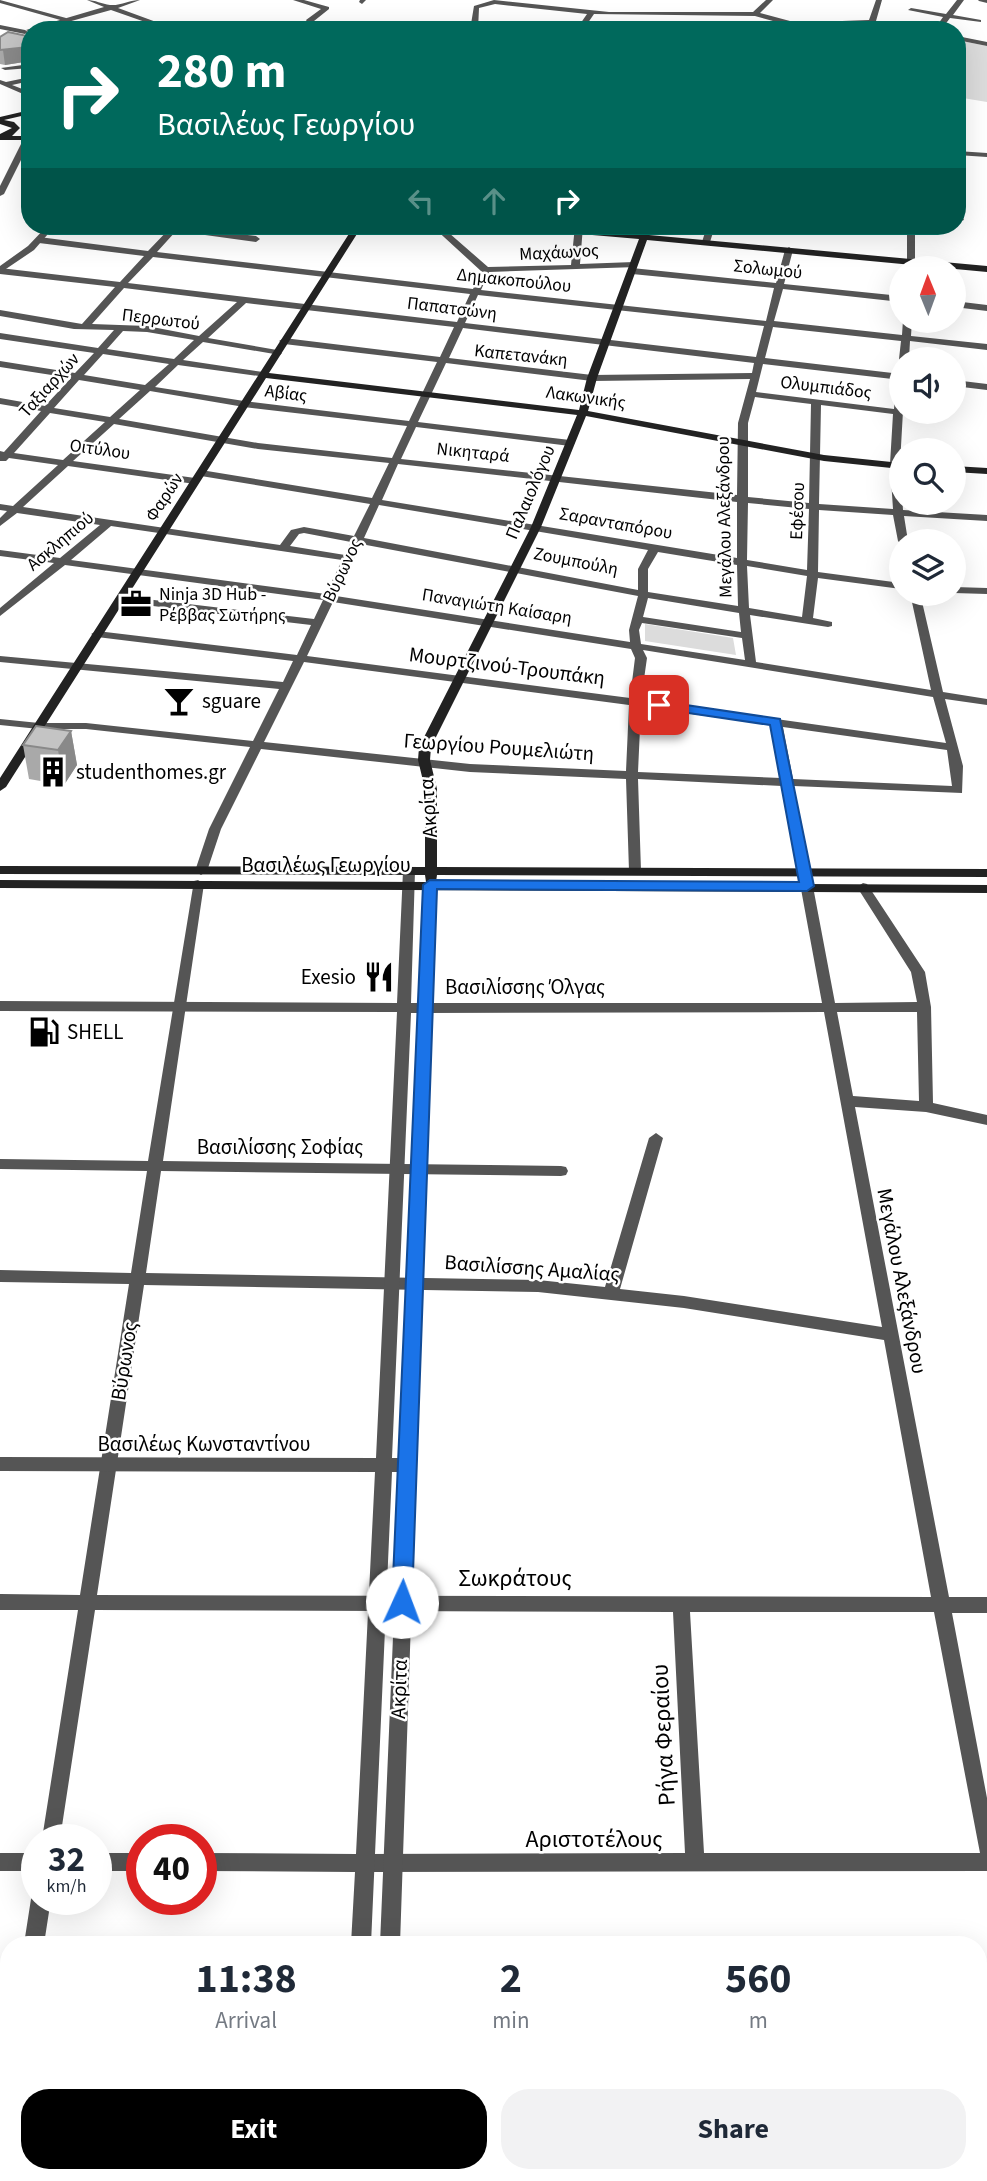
<!DOCTYPE html>
<meta charset="utf-8">
<style>
:root{--surface:#fff;--page:#f2f2f3;--text:#1f2937;--muted:#747a83;--accent:#000}
body{margin:0;font-family:"Source Sans 3",sans-serif;background:var(--page);color:var(--text);height:100vh;display:flex;flex-direction:column;font-size:26px;white-space:nowrap}
*{box-sizing:border-box;margin:0}
p{font-size:23px;color:var(--muted)}
.icon{flex:none;width:38px;height:38px;fill:none;stroke:currentColor;stroke-width:2;stroke-linecap:round;stroke-linejoin:round}
.map{position:relative;flex:1;overflow:hidden}
.drawer{position:absolute;left:0px;top:1936px;width:987px;height:247px;display:flex;flex-direction:column;background:var(--surface);border-radius:28px 28px 0 0;box-shadow:0 7px 28px #0002}
.drawer>*{flex:none}
.hud{position:absolute;left:21px;top:21px;width:945px;height:214px;border-radius:28px;box-shadow:0 7px 28px #0002;background:#00695c;color:#fff;overflow:hidden}
.needle{width:46px;rotate:359deg}
.fabs{position:absolute;left:889px;top:256px;display:grid;gap:14px}
.fabs a{display:grid;place-items:center;width:77px;height:77px;border-radius:50%;background:var(--surface);box-shadow:0 7px 28px #0002;font-size:35px}
.speed{position:absolute;left:21px;top:1824px;display:flex;gap:14px;font-size:35px;font-weight:700;text-align:center}
.speed>*{display:grid;place-content:center;width:91px;height:91px;border-radius:50%;background:var(--surface);box-shadow:0 7px 28px #0002;line-height:1}
.speed small{font-size:18px;font-weight:400}
.speed .limit{border:10px solid #d22;background:#fff;color:#111}
.pin{position:absolute;display:grid;place-items:center;width:60px;height:60px;color:#fff;margin:-30px;border-radius:14px;box-shadow:0 4px 10px #0006}
.me{position:absolute;width:77px;margin:-38px;rotate:2deg;stroke-linejoin:round;filter:drop-shadow(0 0 5px #0008)}
.turn{display:flex;align-items:center;gap:24px;height:147px;padding:0 21px;font-size:32px}
.turn .icon{width:91px;height:91px;stroke-width:2.5}
.turn b{display:block;font-size:49px;line-height:60px}
.lanes{display:flex;align-items:center;height:66px;padding:0 21px;background:#0003;justify-content:center;gap:35px;direction:ltr}
.lanes .off{opacity:.35}
.eta{display:flex;justify-content:space-evenly;align-items:center;height:119px;text-align:center}
.eta b{font-size:42px;font-weight:700;line-height:49px}
.button{display:flex;gap:14px;margin-top:auto;padding:14px 21px}
.button a{flex:1;height:80px;border-radius:28px;background:var(--accent);color:#fff;font-size:28px;font-weight:700;line-height:80px;text-align:center}
.button a+a{background:var(--page);color:var(--text)}
.map>svg:first-child{display:block}
.green{fill:#dcdcdc}
.lines{fill:none;stroke-linecap:round;stroke-linejoin:round}
.pedestrian{fill:#555;fill-rule:evenodd}
.minor{fill:#555;fill-rule:evenodd}
.tertiary{fill:#555;fill-rule:evenodd}
.secondary{fill:#222;fill-rule:evenodd}
.wall{fill:#a9a9a9}
.shaded-wall{fill:#898989}
.building{fill:#c4c4c4;stroke:#898989;stroke-width:2}
.route{fill:#1a73e8;stroke:#114b97;stroke-width:2}
.labels{text-anchor:middle;stroke-width:5;stroke-linejoin:round;paint-order:stroke}
.far-street-label{font-size:18px;fill:#000;stroke:#fff}
.far-poi-label{font-size:18px;fill:#000;stroke:#fff;text-anchor:start}
.street-label{font-size:21px;fill:#000;stroke:#fff}
.poi-label{font-size:21px;fill:#000;stroke:#fff;text-anchor:start}
.near-street-label{font-size:24px;fill:#000;stroke:#fff}
</style>
<div class="map">
<svg width="987" height="2181" viewBox="0 0 987 2181">
<rect width="100%" height="100%" fill="#fff"/>
<path class="green" d="M957 40 987 46V102L957 97Z
M645 624 733 638 736 655 645 641Z"/>
<g class="lines">
<path class="pedestrian" d="M0 0 66 18 67 19 64 21 0 3Z
M360 0H366L362 4 359 2Z
M0 25 25 30 28 32 25 34 0 29Z
M30 77V81L12 85 30 92V97L0 84V80L6 82Z"/>
<path class="minor" d="M87 0C95 0 102 4 110 5 120 6 130 0 140 0L118 8 178 30H168L111 10 39 30H30V32L26 30 104 7Z
M293 0H304L329 7V9L314 21 318 30H291L310 27 306 20 321 9Z
M494 0 609 12H753L766 0H773L760 13 816 28 842 21 869 20 876 0H882L876 21 917 30 854 24 825 30H806L755 16 594 14 583 30H576L587 14 495 4 479 8 478 30H470L474 6Z
M957 0H964L953 15 981 20V22L950 18 941 30H934L943 17 908 10 911 8 946 14Z
M978 0H987V3L979 1Z
M957 36 987 42V46L957 40Z
M30 64V68L5 70 1 68Z
M25 136H30V142L4 194 0 196V186Z
M957 218H963L964 220 957 222Z
M54 226H103L91 232 58 229Z
M172 226 256 236 260 239 256 242 176 231 157 252 473 289 481 271 432 226H441L488 267 571 265 575 226H583L580 264 634 262 637 263V267L489 272 481 290 766 321 774 288 632 274 628 271 632 268 776 283 785 250 789 247 793 250 784 284 901 296V302L783 289 774 321 902 335 903 320H912L911 336 987 344V350L910 341 909 359H901V361L899 359 901 341 773 327 765 358 901 374V380L763 364 756 392 894 409 896 387 901 384V411H903L900 464 903 510 987 515V521L904 516 908 541H901V544L898 541 893 515 819 510 818 572 901 583V589L818 578 813 618 832 622V626L828 627 750 615 756 662 931 690 910 593H920L943 692 987 699V705L945 699 963 766 962 793 794 786 835 1003 917 1002 911 972 857 887 863 883 867 884 925 972 931 1007 933 1103 987 1115V1125L926 1112 855 1107 949 1597H987V1613H952L987 1798V1871L365 1872 358 1869 355 1863 358 1857 365 1854 685 1853 673 1612 95 1610 60 1839H42L78 1610H0V1594L80 1595 129 1284 0 1282V1270L131 1273 147 1171 0 1169V1159L148 1161 194 881 198 880 204 884 163 1161 561 1166 566 1167 568 1171 566 1175 561 1176 161 1171 146 1273 538 1280 605 1287 649 1138 656 1133 663 1138 620 1289 684 1296 882 1327 824 1012 424 1013 417 1008 424 1003H822L782 786 638 779 641 871 635 875 629 871 626 779 470 772 261 749 221 829 207 871 201 875 195 871 209 829 250 747 86 729H39L0 725V719L39 723H86L253 741 279 689 0 662V656L283 682 293 661 97 637 91 634 97 631 297 655 311 625 120 602 115 599 120 596 314 619 323 600 65 565 0 616V608L54 563 0 556V550L60 558 100 525 17 513 0 526V518L7 511 0 510V504L13 506 58 465 9 458 6 461H0V451L4 452 41 411 0 404V398L45 406 71 378 0 367V361L75 373 94 353 0 339V333L98 348 114 330 74 329 0 316V310L82 324 115 287 0 274V268L120 282 144 256 39 243 35 240 39 237 148 251ZM153 257 470 294 457 322 128 283ZM124 288 237 302 199 336 147 326 92 324ZM478 295 764 326 756 357 465 323ZM246 303 454 327 440 357 284 338 279 341 284 344 437 362 409 421 244 401 155 387 178 365 266 377 268 375 263 372 183 360 203 342 280 355 282 353 277 350 208 338ZM463 328 754 363 752 373 592 375 449 358ZM123 331 147 332 194 340 174 359 107 349ZM103 354 169 364 145 385 84 375ZM446 363 592 381 750 379 738 423 737 495 401 459 416 427 570 446 575 443 570 440 418 422ZM79 380 140 390 110 417 54 408ZM150 391 244 407 407 426 392 458 258 443 119 419ZM755 397 811 404 809 503 748 497V423ZM821 405 893 414 890 464 893 509 819 504ZM50 413 105 422 63 460 14 453ZM114 424 258 449 389 463 372 498 201 470 196 473 201 476 370 504 354 536 304 527 291 530 280 545 23 507 68 466 195 484 200 481 195 478 73 461ZM398 464 737 502V558L382 500ZM748 503 809 509 807 570 747 560ZM379 505 648 550 638 569V590L364 538ZM111 526 342 560 326 594 71 560ZM304 533 351 542 345 555 290 546 299 534ZM361 544 638 596 629 630 630 642 336 596ZM658 552 737 565 738 606 648 592V569ZM747 566 807 576 802 617 749 608ZM648 598 739 613 741 632 643 617ZM333 602 631 649 635 658 630 698 307 656ZM642 623 742 638 745 660 641 644 639 630ZM643 650 933 697 946 743 641 700 647 658ZM304 662 629 705 626 771 470 764 264 742ZM641 707 771 725 781 778 638 772ZM783 727 947 750 952 786 793 779ZM837 1012H917L919 1101 853 1096ZM144 1285 538 1292 684 1308 884 1340 931 1597 97 1595ZM690 1612H934L980 1853H704Z
M707 226H715L710 242 706 245 702 242Z
M907 226H915V268H907Z
M954 301 987 305V311L954 307Z
M954 380 987 384V390L954 386Z
M954 587 987 588V594L954 593Z
M37 1891V1899H51L44 1944H24L31 1899Z
M9 2099V2170L7 2173 0 2177V2106L2 2102Z
M978 2139H987V2159H978Z"/>
<path class="tertiary" d="M957 151 987 153V157L957 155Z
M47 226H55L34 250 0 273V266L28 246Z
M409 867 415 871 411 1003H419L424 885 430 881 436 885 400 1944H380L400 1472H392L371 1944H351L355 1872 201 1871V1853L356 1854 375 1472 0 1471V1457L376 1458 397 1012 0 1011V1001L397 1003 403 871ZM411 1013H418L400 1458H392Z
M0 1853H37V1871H0Z
M96 1853H142V1871H96Z
M0 2146H9V2166H0Z
M339 2174H360V2181H338Z
M371 2174H392V2181H370Z"/>
<path class="secondary" d="M30 110V114L4 120 14 122 20 128 12 136H30V140H0V134L12 128 0 124V117Z
M354 226H362L269 373 579 410 587 378 639 239 522 229 518 226H546L641 234 644 226H652L649 235 987 266V272L647 240 597 378 588 411 824 455 901 463V469L824 461 586 416 541 527 431 747 430 760 437 789V867L987 869V877L437 875 436 882 987 885V893L0 888V880L426 882 425 875 0 874V866L425 867V789L418 760 419 747 531 527 577 415 266 378 6 787 0 791V778Z
M954 466 987 468V474L954 472Z"/>
</g>
<path class="wall" d="M30 34V61L5 65 0 64V37L27 36Z
M71 731 77 765 64 785 29 779 23 745Z"/>
<path class="shaded-wall" d="M28 47 30 61 5 65 3 50Z
M71 731 77 765 64 785 58 750Z"/>
<path class="building" d="M8 32 27 36 30 34V49L28 47 0 50V37Z
M36 726 71 731 58 750 23 745Z"/>
<path class="route" d="M659 701 780 719 814 886 807 891 437 889 412 1602 409 1608 402 1611 395 1608 392 1602 423 885 430 880 799 882 770 725 654 708V702Z"/>
<defs>
<g id="office-bare" transform="scale(2.415)"><path d="M-6-3h4V-5.5h4V-3h4V5H-6ZM-1-4.5V-3h2v-1.5ZM-6 0V1H6V0Z" fill="#000" stroke="#fff" stroke-width="2.5" paint-order="stroke"/></g>
<g id="bar-bare" transform="scale(2.415)"><path d="M-6-5H6L.8 .8V4.5H3.5V6h-7V4.5H-.8V.8Z" fill="#000" stroke="#fff" stroke-width="2.5" paint-order="stroke"/></g>
<g id="building-bare" transform="scale(2.415)"><path d="M-4-6H4V6H1V3H-1V6H-4ZM-2.5-4.3h1.7v1.8h-1.7ZM.8-4.3h1.7v1.8H.8ZM-2.5-1h1.7V.8h-1.7ZM.8-1h1.7V.8H.8Z" fill="#000" stroke="#fff" stroke-width="2.5" paint-order="stroke"/></g>
<g id="restaurant-bare" transform="scale(2.415)"><path d="M-5-6h1v4h1v-4h1v4h1v-4h1v5L-1.5 .5V6h-2V.5L-5-1ZM5-6V6H3V1.5H1.5Q1.5-4 5-6Z" fill="#000" stroke="#fff" stroke-width="2.5" paint-order="stroke"/></g>
<g id="fuel-bare" transform="scale(2.415)"><path d="M-5.5-6h7V0h2V4h1.3V-2.5L3-4.5l.8-.8L6-3V5H2.5V1h-1V6h-7ZM-4.2-4.7v3.2H.2V-4.7Z" fill="#000" stroke="#fff" stroke-width="2.5" paint-order="stroke"/></g>
</defs>
<g fill-rule="evenodd">
<use href="#office-bare" x="136" y="604"/>
<use href="#bar-bare" x="179" y="701"/>
<use href="#building-bare" x="53" y="772"/>
<use href="#restaurant-bare" x="379" y="977"/>
<use href="#fuel-bare" x="44" y="1032"/>
</g>
<g class="labels">
<g class="far-street-label">
<text transform="translate(559 252) rotate(-3)" y="6">Μαχάωνος</text>
<text transform="translate(768 269) rotate(6)" y="6">Σολωμού</text>
<text transform="translate(514 280) rotate(6)" y="6">Δημακοπούλου</text>
<text transform="translate(452 308) rotate(7)" y="6">Παπατσώνη</text>
<text transform="translate(161 319) rotate(7)" y="6">Περρωτού</text>
<text transform="translate(521 355) rotate(6)" y="6">Καπετανάκη</text>
<text transform="translate(49 385) rotate(-48)" y="6">Ταξιαρχών</text>
<text transform="translate(826 387) rotate(7)" y="6">Ολυμπιάδος</text>
<text transform="translate(286 393) rotate(7)" y="6">Αβίας</text>
<text transform="translate(586 397) rotate(8)" y="6">Λακωνικής</text>
<text transform="translate(100 449) rotate(8)" y="6">Οιτύλου</text>
<text transform="translate(473 452) rotate(6)" y="6">Νικηταρά</text>
<text transform="translate(530 492) rotate(-67)" y="6">Παλαιολόγου</text>
<text transform="translate(164 497) rotate(-57)" y="6">Φαρών</text>
<text transform="translate(797 511) rotate(-88)" y="6">Εφέσου</text>
<text transform="translate(724 517) rotate(-91)" y="6">Μεγάλου Αλεξάνδρου</text>
<text transform="translate(616 523) rotate(10)" y="6">Σαρανταπόρου</text>
<text transform="translate(60 541) rotate(-40)" y="6">Ασκληπιού</text>
<text transform="translate(576 561) rotate(11)" y="6">Ζουμπούλη</text>
<text transform="translate(342 570) rotate(-65)" y="6">Βύρωνος</text>
<text transform="translate(497 606) rotate(9)" y="6">Παναγιώτη Καίσαρη</text>
</g>
<g class="far-poi-label">
<text x="159" y="600">Ninja 3D Hub -<tspan x="159" dy="21">Ρέββας Σωτήρης</tspan></text>
</g>
<g class="street-label">
<text transform="translate(507 666) rotate(7)" y="7">Μουρτζινού-Τρουπάκη</text>
<text transform="translate(499 747) rotate(4)" y="7">Γεωργίου Ρουμελιώτη</text>
<text transform="translate(428 808) rotate(-94)" y="7">Ακρίτα</text>
<text x="326" y="872">Βασιλέως Γεωργίου</text>
<text x="525" y="994">Βασιλίσσης Όλγας</text>
<text x="280" y="1154">Βασιλίσσης Σοφίας</text>
<text transform="translate(532 1268) rotate(4)" y="7">Βασιλίσσης Αμαλίας</text>
<text transform="translate(902 1281) rotate(79)" y="7">Μεγάλου Αλεξάνδρου</text>
<text transform="translate(124 1361) rotate(-81)" y="7">Βύρωνος</text>
<text x="204" y="1451">Βασιλέως Κωνσταντίνου</text>
<text transform="translate(399 1689) rotate(-88)" y="7">Ακρίτα</text>
</g>
<g class="poi-label">
<text x="202" y="708">sguare</text>
<text x="76" y="779">studenthomes.gr</text>
<text x="356" y="984" text-anchor="end">Exesio</text>
<text x="67" y="1039">SHELL</text>
</g>
<g class="near-street-label">
<text x="515" y="1586">Σωκράτους</text>
<text transform="translate(663 1735) rotate(-93)" y="8">Ρήγα Φεραίου</text>
<text x="594" y="1847">Αριστοτέλους</text>
</g>
</g>
</svg>
<div class="fabs">
<a><svg class="needle" viewBox="-14 -14 28 28"><path d="M0-13l5 13h-10z" fill="#e53935"/><path d="M0 13l5-13h-10z" fill="#747a83"/></svg></a>
<a><svg class="icon" aria-label="sound" viewBox="0 0 24 24"><path d="M4 9h4l5-4v14l-5-4H4zM17 9q2 3 0 6"/></svg></a>
<a><svg class="icon" aria-label="search" viewBox="0 0 24 24"><circle cx="10" cy="10" r="6"/><path d="M15 15l6 6"/></svg></a>
<a><svg class="icon" aria-label="layers" viewBox="0 0 24 24"><path d="M12 4l9 5-9 5-9-5zM3 14l9 5 9-5"/></svg></a>
</div>
<div class="speed"><div>32<small>km/h</small></div><div class="limit">40</div></div>
<div class="pin" style="left:659px;top:705px;background:#d93025"><svg class="icon" aria-label="arrive" viewBox="0 0 24 24"><path d="M6 21V4h12l-3 4 3 4H6"/></svg></div>
<svg class="me" style="left:402px;top:1602px" viewBox="-20 -20 40 40"><circle r="19" fill="#fff"/><path d="M0-13L10 11 0 6-10 11z" fill="#1a73e8"/></svg>
<div class="hud">
<div class="turn"><svg class="icon" aria-label="right" viewBox="0 0 24 24"><path d="M7 20v-9h11M14 6l5 5-5 5"/></svg><div><b>280 m</b>Βασιλέως Γεωργίου</div></div>
<div class="lanes"><svg class="icon off" aria-label="left" viewBox="0 0 24 24"><path d="M17 20v-9H6M10 6l-5 5 5 5"/></svg><svg class="icon off" aria-label="ahead" viewBox="0 0 24 24"><path d="M12 20V5M6 11l6-6 6 6"/></svg><svg class="icon" aria-label="right" viewBox="0 0 24 24"><path d="M7 20v-9h11M14 6l5 5-5 5"/></svg></div>
</div>
<section class="drawer">
<div class="eta">
<div><b>11:38</b><p>Arrival</p></div>
<div><b>2</b><p>min</p></div>
<div><b>560</b><p>m</p></div>
</div>
<div class="button"><a>Exit</a><a>Share</a></div>
</section>
</div>
